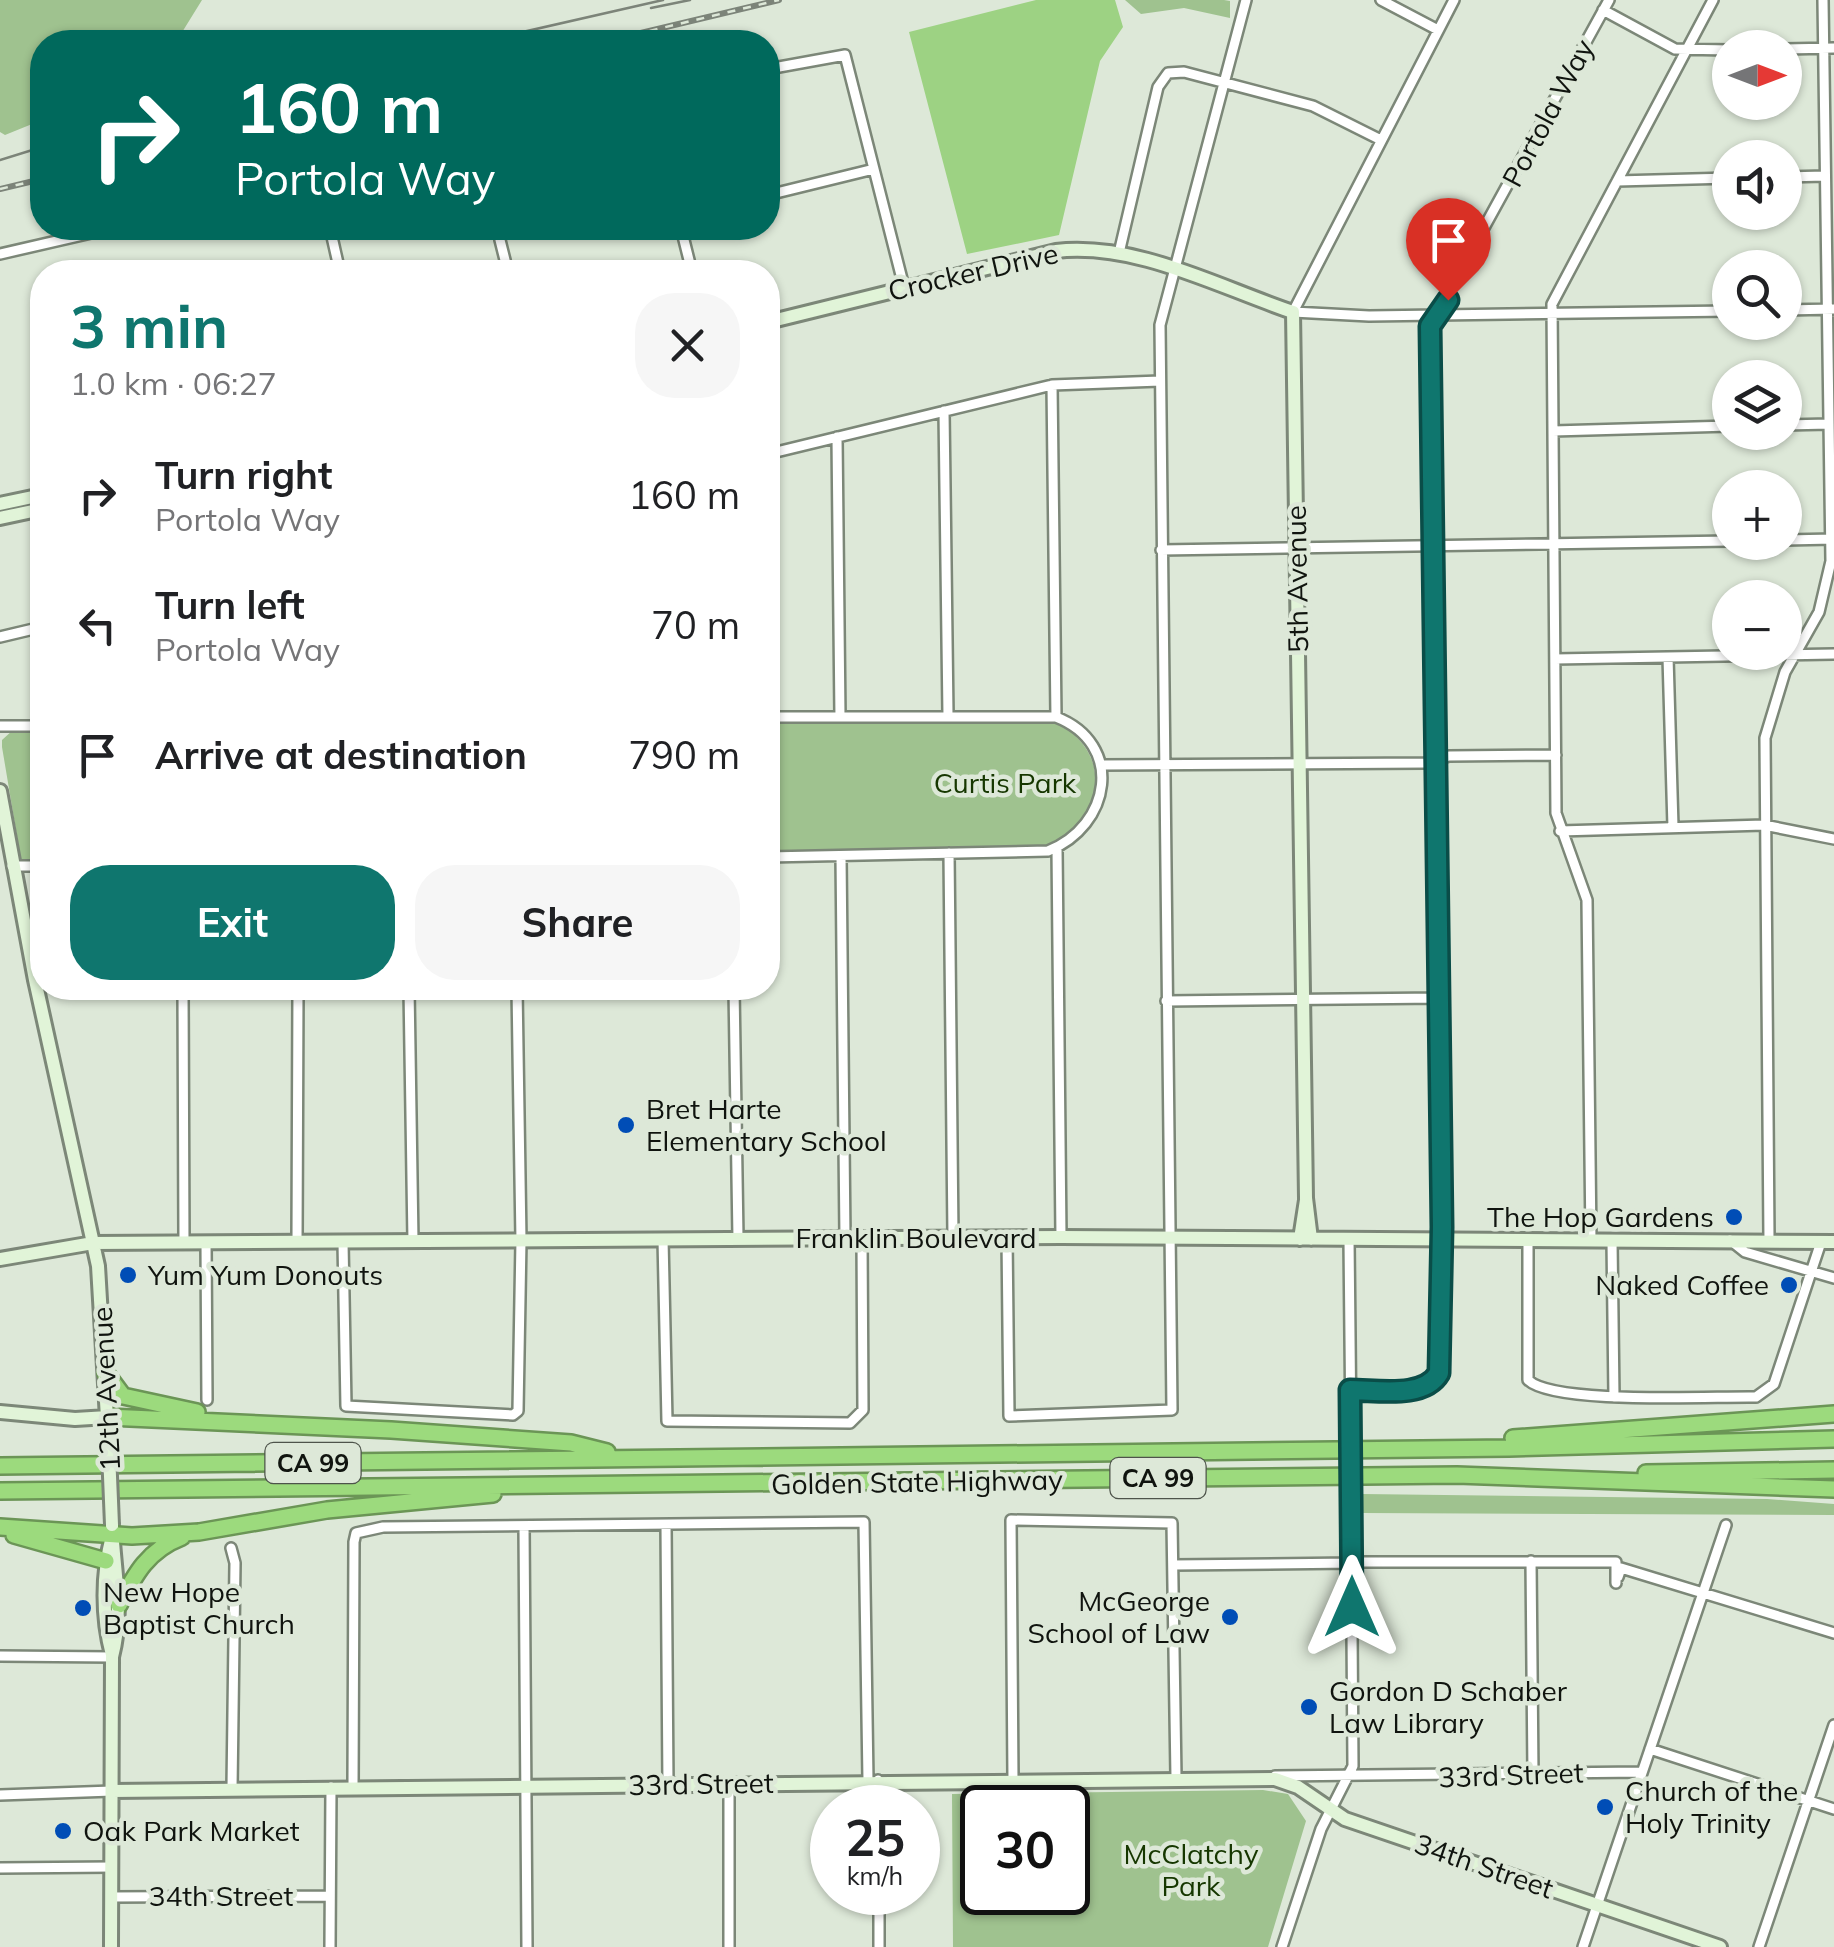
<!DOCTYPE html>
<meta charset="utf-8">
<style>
:root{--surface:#fff;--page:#f6f6f6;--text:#202124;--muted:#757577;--accent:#0f766e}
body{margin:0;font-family:Mulish,sans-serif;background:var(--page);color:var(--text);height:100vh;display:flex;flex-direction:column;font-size:38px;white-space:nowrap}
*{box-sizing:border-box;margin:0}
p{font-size:32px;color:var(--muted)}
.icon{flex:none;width:55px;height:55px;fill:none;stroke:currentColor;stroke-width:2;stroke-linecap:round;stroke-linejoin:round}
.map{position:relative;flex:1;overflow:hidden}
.panel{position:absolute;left:30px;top:260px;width:750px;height:740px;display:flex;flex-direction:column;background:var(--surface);border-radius:40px;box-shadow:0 2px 8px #0004}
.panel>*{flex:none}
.banner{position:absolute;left:30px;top:30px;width:750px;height:210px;border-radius:40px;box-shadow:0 2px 8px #0004;background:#00695c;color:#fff;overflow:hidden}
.needle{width:65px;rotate:90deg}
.fabs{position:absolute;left:1712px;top:30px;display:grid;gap:20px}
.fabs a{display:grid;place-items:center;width:90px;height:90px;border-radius:50%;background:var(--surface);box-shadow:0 2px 8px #0004;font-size:50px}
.speed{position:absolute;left:810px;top:1785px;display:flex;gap:20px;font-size:50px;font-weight:700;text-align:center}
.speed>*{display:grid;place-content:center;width:130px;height:130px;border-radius:50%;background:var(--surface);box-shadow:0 2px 8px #0004;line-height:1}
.speed small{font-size:25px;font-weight:400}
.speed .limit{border:5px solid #111;border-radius:15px;background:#fff;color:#111}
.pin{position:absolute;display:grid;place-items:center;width:85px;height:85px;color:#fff;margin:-102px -42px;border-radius:50% 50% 50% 0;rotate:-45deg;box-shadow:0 0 10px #0007}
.pin .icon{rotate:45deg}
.me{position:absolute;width:110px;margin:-55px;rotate:0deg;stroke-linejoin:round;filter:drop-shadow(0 0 8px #0008)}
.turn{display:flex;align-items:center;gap:35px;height:210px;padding:0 40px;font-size:45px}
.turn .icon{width:130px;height:130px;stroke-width:2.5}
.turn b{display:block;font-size:70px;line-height:85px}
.round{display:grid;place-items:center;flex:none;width:105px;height:105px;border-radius:40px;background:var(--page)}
.summary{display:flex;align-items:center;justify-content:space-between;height:170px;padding:0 40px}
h1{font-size:60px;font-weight:700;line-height:75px;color:var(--accent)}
.primary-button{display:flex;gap:20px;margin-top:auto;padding:20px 40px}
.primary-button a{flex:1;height:115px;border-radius:40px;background:var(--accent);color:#fff;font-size:40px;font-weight:700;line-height:115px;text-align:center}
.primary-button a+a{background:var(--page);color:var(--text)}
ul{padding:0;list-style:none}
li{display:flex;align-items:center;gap:30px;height:130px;padding:0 40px}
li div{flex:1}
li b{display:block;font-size:38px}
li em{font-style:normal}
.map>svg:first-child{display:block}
.green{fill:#9fc28f;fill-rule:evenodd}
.water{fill:#9dd283}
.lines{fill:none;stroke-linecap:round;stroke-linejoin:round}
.street-casing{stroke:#7c8778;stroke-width:14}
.secondary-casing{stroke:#7c8778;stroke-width:18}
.highway-casing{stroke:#6b9556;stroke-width:20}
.street{stroke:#fff;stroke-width:9}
.secondary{stroke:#e1f4d8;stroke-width:12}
.highway{stroke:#9cda7d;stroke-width:15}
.tram{stroke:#7c8479;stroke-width:2.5}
.rail-casing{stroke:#7c8479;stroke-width:6}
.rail{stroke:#dde8d8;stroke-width:2.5;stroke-dasharray:8;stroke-linecap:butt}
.street-bridge-casing{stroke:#7c8778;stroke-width:14;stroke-linecap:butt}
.secondary-bridge-casing{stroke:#7c8778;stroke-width:18;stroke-linecap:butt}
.street-bridge{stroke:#fff;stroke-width:9}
.secondary-bridge{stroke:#e1f4d8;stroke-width:12}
.route-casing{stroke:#0a4d48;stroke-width:25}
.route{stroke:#0f766e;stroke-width:18}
.poi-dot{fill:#004db6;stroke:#dde8d8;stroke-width:4}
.labels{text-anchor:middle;stroke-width:9;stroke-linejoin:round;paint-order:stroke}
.shield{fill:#dde8d8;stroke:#4e544b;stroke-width:2.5}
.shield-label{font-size:25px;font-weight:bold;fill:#10140f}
.street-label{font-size:28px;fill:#10140f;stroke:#dde8d8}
.park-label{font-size:28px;fill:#163700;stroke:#dde8d8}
.poi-label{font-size:28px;fill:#10140f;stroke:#dde8d8;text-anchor:start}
</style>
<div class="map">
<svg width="1834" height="1947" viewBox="0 0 1834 1947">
<rect width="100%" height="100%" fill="#dde8d8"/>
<path class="green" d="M0 0H202L176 42H42V120L5 135 0 132Z
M1125 0H1224L1230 1V18L1184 8 1141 14Z
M1052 719C1077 733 1098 754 1095 785 1093 808 1078 830 1058 841 1024 859 820 851 768 852V720Z
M13 730H42V862L21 860 19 848 2 747V740Z
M1362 1494 1767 1499 1834 1504V1515L1362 1513Z
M1263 1790 1288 1794 1306 1821 1268 1947H953L952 1794ZM982 1808H1068V1892H982Z"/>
<path class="water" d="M1036 0H1115L1123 27 1100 61 1059 235 967 254 909 32Z"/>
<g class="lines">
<g class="street-casing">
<path id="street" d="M1381 0 1438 30
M1454 0 1293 312 1369 316 1730 311
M1603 10 1675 49 1730 50
M1785 49 1834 48
M768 69 845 55 904 287
M1785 177 1825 176
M1617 181 1730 178
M768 195 874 169
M330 228 340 272
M681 228 692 272
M500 240 508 272
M1119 253 1158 87 1168 73 1184 72 1313 106 1379 139
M0 254 113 228
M675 272 691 271
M1785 310 1834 309
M1052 385 1056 717
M944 411 948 715
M1785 425 1829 424
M1553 431 1730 426
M837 437 840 717
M768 454 1052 385 1160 381
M1785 540 1834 539
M1161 550 1730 541
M0 637 42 627
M1668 657 1673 827
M1555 659 1834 654
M768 717H1056C1125 744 1111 826 1048 851L768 857
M0 726H42
M1103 765 1425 763 1449 756 1556 755
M1560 831 1764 825 1834 839
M1057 848 1061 1237
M949 853 953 1237
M841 856 845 1238
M12 866H42
M183 988 184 1242
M409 988 413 1241
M734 988 738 1238
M1166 1001 1439 998
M1007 1237 1009 1416 1172 1410 1160 325 1246 0
M663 1239 667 1421 850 1423 863 1410 862 1238
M1349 1239 1351 1435
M1528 1239V1380C1554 1405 1713 1396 1756 1397L1774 1384 1821 1242
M1730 1240 1745 1252 1834 1278
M1769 1240 1765 738 1785 672 1819 612 1831 561 1823 0
M1591 1241 1587 900 1556 813 1552 304 1713 0
M1612 1241 1614 1397
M206 1242 207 1400
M297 1242 298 988
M343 1242 346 1406 513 1415 518 1411 521 1240 517 988
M1350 1390C1378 1390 1425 1399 1439 1373L1442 1227 1430 326 1609 0
M666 1525 668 1785
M524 1526 527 1947
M231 1548 235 1563 232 1788
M1531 1561 1533 1775
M1352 1562H1616V1583
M1174 1565 1352 1563
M1618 1577 1621 1568 1834 1633
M0 1656 112 1657
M1650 1749 1834 1809
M1275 1776 1642 1772
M1013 1779 1011 1520 1172 1523 1176 1777
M878 1780 879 1808
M353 1787 354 1542 356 1533 383 1527 864 1522 868 1780
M0 1795 112 1791
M0 1868 112 1867
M879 1892V1947
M112 1897 330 1896
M330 1947 331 1787
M729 1947V1784
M1282 1947 1321 1829 1353 1766 1351 1494
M1583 1947 1726 1525
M1759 1947 1834 1725"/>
</g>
<g class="secondary-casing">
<path id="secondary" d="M768 322 1056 251C1137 242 1218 287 1293 312L1306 1198 1311 1239
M0 504 42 495
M0 518 42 509
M0 791 35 980 98 1266 109 1452
M1300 1239 1306 1200
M0 1259 93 1243 1061 1237 1834 1242
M0 1412 75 1419 108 1417
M112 1655C102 1617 102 1574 112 1536
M112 1791 1275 1779 1298 1787 1345 1819 1720 1947
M111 1947 112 1657C124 1610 114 1573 112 1526"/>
</g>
<g class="highway-casing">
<path id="highway" d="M106 1373 123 1396 197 1412
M108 1417 391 1430 571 1443 607 1452
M1513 1438 1834 1414
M0 1466 1509 1448 1834 1439
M1646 1473 1834 1470
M0 1491 1457 1475 1834 1489
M0 1527 132 1536 199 1532 327 1510 493 1494
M14 1535 106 1561
M119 1605C135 1574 148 1550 182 1537"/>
</g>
<use href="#street" class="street"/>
<use href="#secondary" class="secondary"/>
<use href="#highway" class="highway"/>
<path class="tram" d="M651 8 690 0
M479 42 663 0
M0 160 42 147"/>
<g class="rail-casing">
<path id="rail" d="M603 42 779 0
M0 189 42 179"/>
</g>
<use href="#rail" class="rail"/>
<g class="street-bridge-casing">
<path id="street-bridge" d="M1351 1435V1494"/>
</g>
<g class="secondary-bridge-casing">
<path id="secondary-bridge" d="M109 1452 112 1525"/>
</g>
<use href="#street-bridge" class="street-bridge"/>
<use href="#secondary-bridge" class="secondary-bridge"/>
</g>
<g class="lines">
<g class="route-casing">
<path id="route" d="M1352 1607 1350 1390C1378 1390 1424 1399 1439 1373L1442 1227 1430 326 1448 300"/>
</g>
<use href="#route" class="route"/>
</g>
<g class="poi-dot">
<circle cx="626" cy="1125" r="10"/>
<circle cx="1734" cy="1217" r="10"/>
<circle cx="128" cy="1275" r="10"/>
<circle cx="1789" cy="1285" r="10"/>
<circle cx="83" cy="1608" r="10"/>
<circle cx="1230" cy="1617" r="10"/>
<circle cx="1309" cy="1707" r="10"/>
<circle cx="1605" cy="1807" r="10"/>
<circle cx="63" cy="1831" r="10"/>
</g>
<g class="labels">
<g class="shield">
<rect x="265.5" y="1443" width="95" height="40" rx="8"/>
<rect x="1110.5" y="1458" width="95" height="40" rx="8"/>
</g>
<g class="shield-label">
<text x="313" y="1472">CA 99</text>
<text x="1158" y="1487">CA 99</text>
</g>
<g class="street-label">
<text transform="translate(1548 113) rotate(-62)" y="10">Portola Way</text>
<text transform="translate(973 272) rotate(-13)" y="10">Crocker Drive</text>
<text transform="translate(1297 579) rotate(-91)" y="10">5th Avenue</text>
<text x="916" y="1248">Franklin Boulevard</text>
<text transform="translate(106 1389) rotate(-93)" y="10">12th Avenue</text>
<text transform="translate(917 1482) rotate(-1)" y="10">Golden State Highway</text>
<text transform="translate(1511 1775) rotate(-2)" y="10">33rd Street</text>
<text transform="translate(701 1784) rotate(-1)" y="10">33rd Street</text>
<text transform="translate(1484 1866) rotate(19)" y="10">34th Street</text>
<text x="221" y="1906">34th Street</text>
</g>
<g class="park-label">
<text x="1005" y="793">Curtis Park</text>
<text x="1191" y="1864">McClatchy<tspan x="1191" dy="32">Park</tspan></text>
</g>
<g class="poi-label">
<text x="646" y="1119">Bret Harte<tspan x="646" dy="32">Elementary School</tspan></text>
<text x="1714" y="1227" text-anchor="end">The Hop Gardens</text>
<text x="148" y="1285">Yum Yum Donouts</text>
<text x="1769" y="1295" text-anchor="end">Naked Coffee</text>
<text x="103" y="1602">New Hope<tspan x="103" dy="32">Baptist Church</tspan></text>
<text x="1210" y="1611" text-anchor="end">McGeorge<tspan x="1210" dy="32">School of Law</tspan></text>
<text x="1329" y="1701">Gordon D Schaber<tspan x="1329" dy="32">Law Library</tspan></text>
<text x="1625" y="1801">Church of the<tspan x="1625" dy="32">Holy Trinity</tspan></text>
<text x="83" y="1841">Oak Park Market</text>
</g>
</g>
</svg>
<div class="fabs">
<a><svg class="needle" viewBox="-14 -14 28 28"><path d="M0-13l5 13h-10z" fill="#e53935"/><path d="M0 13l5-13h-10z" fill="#757577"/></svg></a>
<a><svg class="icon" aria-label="sound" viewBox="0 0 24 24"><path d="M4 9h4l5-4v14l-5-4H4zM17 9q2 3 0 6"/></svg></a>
<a><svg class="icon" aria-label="search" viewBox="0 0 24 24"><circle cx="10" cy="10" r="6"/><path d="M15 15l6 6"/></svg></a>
<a><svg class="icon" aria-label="layers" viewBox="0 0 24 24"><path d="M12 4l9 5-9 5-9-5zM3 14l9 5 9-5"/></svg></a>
<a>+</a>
<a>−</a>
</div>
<div class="speed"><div>25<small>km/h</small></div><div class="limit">30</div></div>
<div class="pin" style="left:1448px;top:300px;background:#d93025"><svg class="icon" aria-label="arrive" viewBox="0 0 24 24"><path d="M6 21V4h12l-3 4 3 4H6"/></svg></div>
<svg class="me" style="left:1352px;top:1607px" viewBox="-20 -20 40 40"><path d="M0-17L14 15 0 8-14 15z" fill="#0f766e" stroke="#fff" stroke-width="4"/></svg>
<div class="banner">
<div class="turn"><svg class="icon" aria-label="right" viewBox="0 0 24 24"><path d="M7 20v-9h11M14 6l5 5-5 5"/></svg><div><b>160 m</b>Portola Way</div></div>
</div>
<section class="panel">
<div class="summary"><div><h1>3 min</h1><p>1.0 km · 06:27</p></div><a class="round"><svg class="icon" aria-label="close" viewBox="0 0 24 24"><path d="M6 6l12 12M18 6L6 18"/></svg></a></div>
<ul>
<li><svg class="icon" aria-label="right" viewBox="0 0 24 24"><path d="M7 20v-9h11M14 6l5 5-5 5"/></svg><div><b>Turn right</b><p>Portola Way</p></div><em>160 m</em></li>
<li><svg class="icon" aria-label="left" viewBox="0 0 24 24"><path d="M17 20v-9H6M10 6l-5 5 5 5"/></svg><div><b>Turn left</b><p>Portola Way</p></div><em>70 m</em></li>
<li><svg class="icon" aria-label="arrive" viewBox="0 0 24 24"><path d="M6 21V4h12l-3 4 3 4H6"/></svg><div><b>Arrive at destination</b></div><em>790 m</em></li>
</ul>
<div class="primary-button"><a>Exit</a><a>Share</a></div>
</section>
</div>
